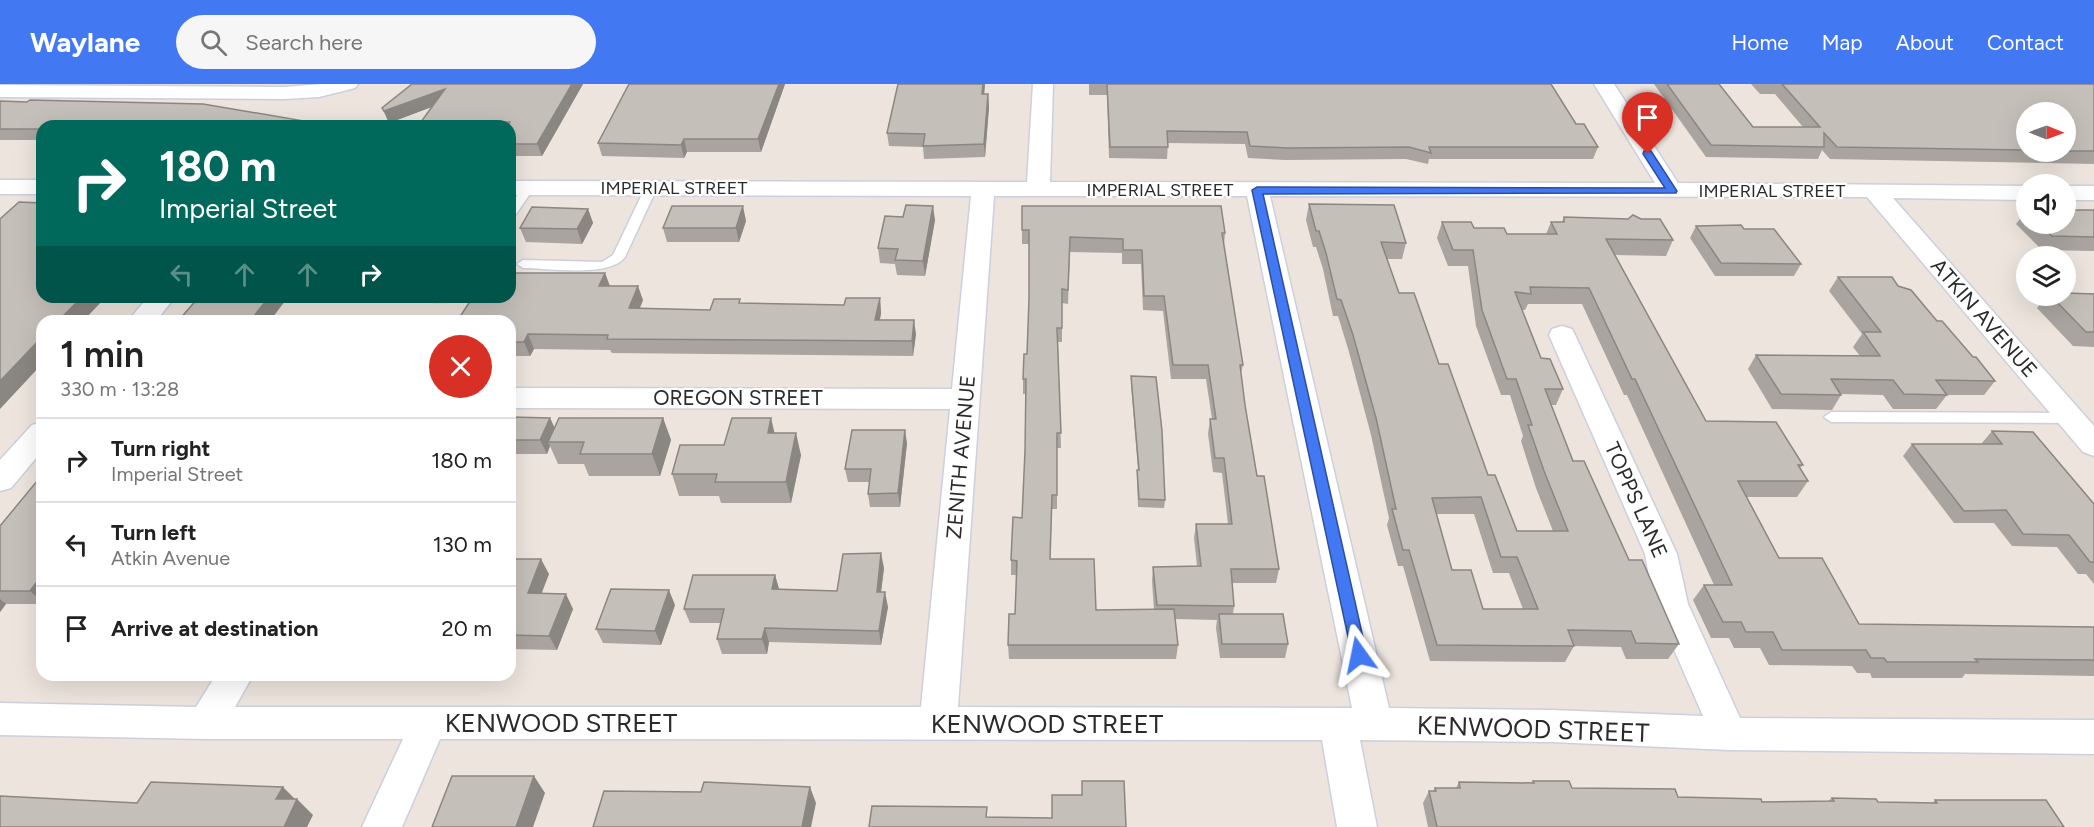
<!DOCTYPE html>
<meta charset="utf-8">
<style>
:root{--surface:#fff;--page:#f6f6f6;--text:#222;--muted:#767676;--line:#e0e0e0;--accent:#4378f3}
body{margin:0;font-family:Figtree,sans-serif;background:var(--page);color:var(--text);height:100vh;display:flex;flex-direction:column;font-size:22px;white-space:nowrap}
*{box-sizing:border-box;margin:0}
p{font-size:20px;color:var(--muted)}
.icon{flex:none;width:33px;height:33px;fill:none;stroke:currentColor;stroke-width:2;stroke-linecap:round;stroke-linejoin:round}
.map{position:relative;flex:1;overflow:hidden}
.details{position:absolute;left:36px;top:231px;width:480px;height:366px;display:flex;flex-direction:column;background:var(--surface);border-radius:18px;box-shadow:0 6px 24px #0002}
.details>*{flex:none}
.guide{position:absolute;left:36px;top:36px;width:480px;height:183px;border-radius:18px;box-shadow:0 6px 24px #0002;background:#00695c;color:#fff;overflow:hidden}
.needle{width:39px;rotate:91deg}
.buttons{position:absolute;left:2016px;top:18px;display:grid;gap:12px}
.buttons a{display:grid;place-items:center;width:60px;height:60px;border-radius:50%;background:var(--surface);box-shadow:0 6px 24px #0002;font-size:30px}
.pin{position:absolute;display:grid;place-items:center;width:51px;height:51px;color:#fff;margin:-62px -26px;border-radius:50% 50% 50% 0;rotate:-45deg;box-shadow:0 0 6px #0007}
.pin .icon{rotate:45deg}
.me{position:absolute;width:66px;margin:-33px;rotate:348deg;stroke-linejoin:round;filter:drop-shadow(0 0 4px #0008)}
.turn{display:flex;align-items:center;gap:21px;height:126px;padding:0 24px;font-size:27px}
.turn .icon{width:78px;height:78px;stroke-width:2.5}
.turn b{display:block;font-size:42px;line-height:51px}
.lanes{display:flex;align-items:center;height:57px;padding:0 24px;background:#0003;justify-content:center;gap:30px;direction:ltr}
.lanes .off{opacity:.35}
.round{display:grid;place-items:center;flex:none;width:63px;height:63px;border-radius:32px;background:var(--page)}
.head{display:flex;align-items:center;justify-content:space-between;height:102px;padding:0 24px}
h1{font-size:36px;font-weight:600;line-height:45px}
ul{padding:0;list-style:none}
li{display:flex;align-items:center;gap:18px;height:84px;padding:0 24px;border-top:2px solid var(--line)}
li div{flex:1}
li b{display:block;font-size:22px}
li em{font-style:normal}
header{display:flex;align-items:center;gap:36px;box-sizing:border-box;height:84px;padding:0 30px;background:var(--accent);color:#fff}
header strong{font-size:28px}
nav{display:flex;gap:33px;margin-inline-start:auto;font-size:21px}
.search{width:420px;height:54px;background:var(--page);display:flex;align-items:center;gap:15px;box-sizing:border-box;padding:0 21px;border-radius:33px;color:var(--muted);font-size:22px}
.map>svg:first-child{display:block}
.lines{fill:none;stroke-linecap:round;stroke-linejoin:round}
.lane-casing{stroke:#ccd0dc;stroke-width:3}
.street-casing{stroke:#ccd0dc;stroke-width:3}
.lane{fill:#fff;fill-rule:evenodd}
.street{fill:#fff;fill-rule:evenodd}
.wall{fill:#a9a49f;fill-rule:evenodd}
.shaded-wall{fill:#8a8682}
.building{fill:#c5bfb9;stroke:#8a8682;stroke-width:1.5;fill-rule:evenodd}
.route{fill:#4378f3;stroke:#2c4e9e;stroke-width:1.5}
.labels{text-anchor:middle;stroke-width:4.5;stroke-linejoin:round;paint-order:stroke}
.far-street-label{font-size:18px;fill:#2b2b2b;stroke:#fff}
.street-label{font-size:21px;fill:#2b2b2b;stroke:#fff}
.near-street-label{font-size:26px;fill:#2b2b2b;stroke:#fff}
</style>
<header>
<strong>Waylane</strong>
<div class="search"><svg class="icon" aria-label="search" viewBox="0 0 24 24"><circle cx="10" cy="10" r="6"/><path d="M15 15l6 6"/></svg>Search here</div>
<nav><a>Home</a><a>Map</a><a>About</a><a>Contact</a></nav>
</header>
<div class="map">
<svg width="2094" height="743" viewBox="0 0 2094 743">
<rect width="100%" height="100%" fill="#ece4dd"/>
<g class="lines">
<g class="lane-casing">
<path id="lane" d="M528 101 534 104 514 133 510 134V121L524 102Z
M651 101 657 104 625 173C609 194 549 184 523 184L517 180 523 176 602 178 613 171 645 104Z
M429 213H472L466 217 435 218 430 217Z
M1831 328 2070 329 2077 334 2070 339 1831 338 1824 333Z"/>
</g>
<g class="street-casing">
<path id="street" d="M322 0H358L355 4 319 13 284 15 0 13V1L284 3Z
M1033 0H1053L1050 98 1655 99 1594 0H1614L1678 99 2026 102V116L1893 114 2094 342V372L2083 368 1867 113 1270 112 1389 624 1552 626 1703 632 1654 520 1645 470 1549 251 1552 245 1562 242 1572 245 1575 251 1677 470 1688 520 1740 634 2094 636V670L1729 666 1552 658 1360 656 1377 743H1337L1322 656 440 655 402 743H362L403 655H206L0 651V619L196 623 216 591H253L235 623H921L950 325 510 324V304L952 305 971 112 510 111V97L1027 98ZM994 112H1247L1352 624 958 623Z
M0 96H42V110H0Z
M2066 102H2094V116H2066Z
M148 213H175L156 237H128Z
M42 338V367L11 404 0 407V376L32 341Z"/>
</g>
<use href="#lane" class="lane"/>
<use href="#street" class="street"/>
</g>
<path class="wall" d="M412 0H583L542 72H514L510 71V42H418L432 23 389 39 382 24Z
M629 0H785L761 68H687L684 74 602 72 598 59Z
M898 0H985L984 10H988L989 23 985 73 924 75 923 63 889 62 887 49Z
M1089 0H1551L1576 40 1598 63 1593 75H1429L1428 80 1406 75 1285 76 1248 74 1245 60 1168 59 1167 75 1109 74 1107 11H1089Z
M1654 0H1719L1753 43H1803L1775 10H1760L1751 0H2094V80L1830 75 1822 66 1818 75 1706 73ZM2026 28H2066V68H2026Z
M0 17 310 38 312 42H42V56H0Z
M1309 120 1406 159 1402 175H1386L1399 209 1439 280 1488 391 1517 447H1553L1536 404 1521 357 1523 352 1510 311H1501L1476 242 1468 182H1448L1437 154 1442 138 1507 150H1546L1551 138H1562L1564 133 1673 156 1666 172 1615 171 1706 337 1803 381 1800 384 1808 397 1797 413H1747L1779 474 1859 540 2094 543V592L1965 590 1962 594H1872L1870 589H1857L1852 582 1769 581 1760 564H1734L1729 554H1711L1693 516 1704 501H1714L1627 311H1624L1582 220H1528L1525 226H1522L1541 274 1563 305 1556 321H1551L1573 377 1629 476 1679 560 1668 575H1626L1621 563 1574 562 1565 578 1430 577 1403 482H1398L1387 441 1389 434 1371 351 1349 268 1338 232H1333L1323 185 1316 163H1313L1306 136ZM1436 430H1474L1493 489H1509L1523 525H1483L1452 486Z
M1022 122 1225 149 1224 161 1243 281 1241 289 1245 321 1257 392 1279 485 1276 499H1232L1234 522 1233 530 1288 560 1285 574H1220L1216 544 1217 536 1175 535 1178 561 1176 575H1009L1008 561 1015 530 1017 491H1011V476L1022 434 1025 367V310H1023V295L1027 270 1029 215V160H1022ZM1070 168 1122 169V180H1141L1143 226 1163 227 1171 295H1206L1212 335H1210L1208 350 1213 388 1222 389 1228 440H1196L1194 454 1197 482 1153 483 1152 497 1154 526H1096L1050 475 1052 425H1057V364H1061L1058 258H1062V219L1068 220Z
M588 125 593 139 582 160 526 158 520 144Z
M2094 126V167L2042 166 2016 140 2026 127V140H2066Z
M935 136 925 192 897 191 895 180 880 179 878 164Z
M746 137 739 158H667L663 144Z
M1696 142 1744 145 1801 180 1794 192H1715L1690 154Z
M605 189 610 202 643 216 640 224 710 226 741 219 844 221 880 214 881 229 880 236 916 250 913 272 612 269 610 266 534 265 530 272H510V237Z
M1838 193 1898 202 1937 237 1995 297 1984 311H1947L1936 325H1893L1883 311 1841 310V311L1832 326 1772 325 1748 285 1756 271 1860 272 1853 263 1862 250 1829 207Z
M2094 209V263L2073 262 2037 224 2047 212H2066Z
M1131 292 1165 416 1164 424 1138 423 1137 394V386H1138L1131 300Z
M510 333 550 334 555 344 663 334 671 356 660 392H589L584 380H558L550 362 547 370H510Z
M1992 347 2094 420V500L2086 490H2078L2057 463 2012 462 1994 439H1954L1903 372 1912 360H1982V359Z
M775 349 801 371 791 419H721L719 412H679L672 390 724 361Z
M907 359 900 423H870L868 410 870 398H848L845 385Z
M42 391V520H6L0 528V442Z
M510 475 549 490 541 509 573 525 557 566 510 565Z
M884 484 881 508 888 523 881 561 769 558 767 570H722L717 555 721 539H690L684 525 775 491 779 505 837 507Z
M675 521 661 561 603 559 596 545Z
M332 591H365L364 592Z
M1533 697 1572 704 1678 713 1762 718 1828 717 1832 714 1878 718 1933 719 1935 716 2064 743H1428L1423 719 1429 707H1433L1435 704H1456L1459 698 1532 699Z"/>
<path class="shaded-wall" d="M572 0H583L542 72 537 60Z
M779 0H785L761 68 758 55Z
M983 0H985L983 23 982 10Z
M445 5 450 16 389 39 384 27Z
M988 10 989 23 985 73 984 60Z
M684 55 687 68 684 74 681 61Z
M743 122 746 137 739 158 736 144Z
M933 122 935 136 925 192 923 177Z
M588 125 593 139 582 160 577 145Z
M605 189 610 203 599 202Z
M638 202 643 216 634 238 629 224Z
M82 213H106L83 237H58Z
M269 213H288L270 237H250Z
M880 214 881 229 877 250 875 236Z
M914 236 916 250 913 272 912 257Z
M528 250 534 265 530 272 524 258Z
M42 253V280L0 325V297Z
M550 334 556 348 548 358 550 362 547 370 540 356Z
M663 334 671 356 660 392 652 370Z
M771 334 776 355 768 349Z
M905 346 907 359 900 423 898 409Z
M796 349 801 371 791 419 786 398Z
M881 469 884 484 879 523 877 508Z
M541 475 549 490 536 524 528 509Z
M42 491V518L30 507Z
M775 491 779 505H772Z
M669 506 675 521 661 561 655 547Z
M885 508 888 523 881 561 879 547Z
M566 510 573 525 557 566 549 552Z
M0 515 6 520 0 528Z
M765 544 769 558 767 570 762 555Z
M534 692 545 709 533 743H516Z
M283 703 297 717V715L313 731 307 743H284L276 715Z
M810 703 816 719 811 743H802Z"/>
<path class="building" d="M412 0H572L537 60H510V42H508L510 38H460L457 42H418L445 5 384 27 382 24Z
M629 0H779L758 55H684L681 61 598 59Z
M898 0H983L982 10H988L984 60 923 62 925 50 887 49Z
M1107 0H1551L1576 40H1584L1598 63H1429L1431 69 1409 63 1287 64 1250 62 1247 48 1167 47 1168 63H1110Z
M1667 0H1719L1753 43H1820L1782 0H2094V67H2066V28H2026V66L1837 63 1824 49V63L1711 61Z
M30 16 203 20 310 38 309 42H42V45H0V17L27 18Z
M19 118 42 119V213H82L58 237H42V253L0 297V135Z
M1309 120 1394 121 1406 159 1381 158 1399 209H1414L1439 280H1448L1488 391H1495L1517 447H1568L1544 387 1528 341H1532L1516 295H1507L1482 226 1473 166H1453L1442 138H1471L1474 144H1504L1507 150H1557L1551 138H1564V133L1628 135 1633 131 1641 135H1660L1673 156 1606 155 1706 337 1776 338 1803 381H1798L1808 397H1738L1779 474H1822L1859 540 2094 543V576L1975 575 1978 578H1887L1884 574H1871L1866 566H1782L1773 548H1746L1741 538H1723L1704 501H1732L1635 295H1632L1589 204 1530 203 1531 210 1515 208 1541 274 1550 275 1563 305H1545L1573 377H1584L1629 476H1642L1679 560 1636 559 1631 547 1568 546 1574 562 1437 561 1409 466H1403L1392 425H1396L1376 334 1353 251 1341 216 1337 215 1326 169 1319 147H1316ZM1481 413 1501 473H1517L1538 525H1483L1471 486H1452L1432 414Z
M906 121 933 122 923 177 895 176 898 165 878 164 885 132 903 133Z
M672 122H743L736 144H663Z
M1022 122H1221L1225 149H1222L1243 281H1240L1245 321 1257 392H1264L1279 485H1231L1234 522 1157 521 1153 483 1201 482 1196 440H1232L1224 374H1215L1210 335H1216L1208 281H1173L1164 212H1144L1142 166H1123V155L1070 153 1068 206 1062 205V244H1057L1061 349H1057V411H1052L1050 475H1094L1096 526 1174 525 1178 561H1008L1009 530H1015L1017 477 1011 476 1013 433 1022 434 1025 367 1026 295H1023L1024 270H1027L1029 215V146H1022Z
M532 123 588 125 577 145 520 144Z
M2066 126H2094V153L2052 152 2039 140H2066Z
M1741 141 1744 145H1774L1801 180 1721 179 1696 142Z
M510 189H605L599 202H638L629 224 710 226 714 215H740L739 219 844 221 846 214H880L875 236H914L912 257 607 255 608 251 528 250 524 258H510V237H457L473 213H510Z
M1838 193H1892L1898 202 1911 206 1937 237H1942L1973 273H1976L1995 297 1936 296 1947 311 1904 310 1893 296 1831 295 1841 311 1781 310 1756 271 1880 272 1863 248H1881Z
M2066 209 2094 210V248H2086L2051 212H2066Z
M199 213H269L250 237H178Z
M1131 292 1156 293 1162 347 1165 416 1139 415 1137 386H1139Z
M510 333 550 334 540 356H510Z
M559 334H663L652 370H580L584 358H548Z
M732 334H771L768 349H796L786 398H715L717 390H672L680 361H724Z
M852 346H905L898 409 868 410 871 385H845Z
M1992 347 2033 348 2094 420V478H2090L2069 451 2023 450 2006 426 1964 427 1912 360H2002Z
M42 391V491L30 507H0V442Z
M881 469 877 508H885L879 547 765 544 762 555H717L724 525H684L693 491H775L772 505 837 507 843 470Z
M510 475H541L528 509 566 510 549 552 510 551Z
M611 505 669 506 655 547 596 545Z
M1219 530H1283L1288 560H1222Z
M452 692H534L516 743H432Z
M1082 697H1124L1126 743H869L872 722 987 723 986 733 1052 734V711H1082Z
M1533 697H1569L1572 704 1675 705 1678 713 1761 715 1762 718 1834 717 1832 714 1876 715 1878 718 1937 719 1935 716H2046L2064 743H1437L1429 707H1436L1435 704H1460L1459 698 1534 699Z
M151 698 283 703 276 715H297L284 743H0V712L137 719Z
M704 698 810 703 802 743H593L604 707 701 708Z"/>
<path class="route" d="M1644 67H1651L1677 107 1676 109 1263 110 1367 571 1364 576 1359 578 1353 576 1252 106 1257 103 1665 104 1643 70Z"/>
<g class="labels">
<g class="far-street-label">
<text x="674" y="110">IMPERIAL STREET</text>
<text x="1160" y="112">IMPERIAL STREET</text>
<text x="1772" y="113">IMPERIAL STREET</text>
</g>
<g class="street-label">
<text transform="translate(1984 234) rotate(49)" y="7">ATKIN AVENUE</text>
<text x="738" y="321">OREGON STREET</text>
<text transform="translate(961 373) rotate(-85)" y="7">ZENITH AVENUE</text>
<text transform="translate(1636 416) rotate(66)" y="7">TOPPS LANE</text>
</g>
<g class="near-street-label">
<text x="561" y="648">KENWOOD STREET</text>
<text x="1047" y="649">KENWOOD STREET</text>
<text transform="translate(1533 645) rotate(2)" y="9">KENWOOD STREET</text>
</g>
</g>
</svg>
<div class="buttons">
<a><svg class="needle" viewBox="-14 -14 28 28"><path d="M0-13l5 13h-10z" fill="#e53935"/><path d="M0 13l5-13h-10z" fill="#767676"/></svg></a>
<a><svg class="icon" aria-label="sound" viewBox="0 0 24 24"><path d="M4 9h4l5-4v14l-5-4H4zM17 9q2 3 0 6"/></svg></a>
<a><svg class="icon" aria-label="layers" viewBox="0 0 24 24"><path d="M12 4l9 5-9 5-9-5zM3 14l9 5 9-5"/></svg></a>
</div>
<div class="pin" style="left:1648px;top:70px;background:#d93025"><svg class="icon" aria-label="arrive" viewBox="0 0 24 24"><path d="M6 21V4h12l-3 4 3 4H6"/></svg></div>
<svg class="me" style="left:1359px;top:571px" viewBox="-20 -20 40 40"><path d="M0-17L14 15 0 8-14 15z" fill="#4378f3" stroke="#fff" stroke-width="4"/></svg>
<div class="guide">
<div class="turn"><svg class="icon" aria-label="right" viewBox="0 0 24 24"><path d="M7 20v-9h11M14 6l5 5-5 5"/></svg><div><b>180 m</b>Imperial Street</div></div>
<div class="lanes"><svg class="icon off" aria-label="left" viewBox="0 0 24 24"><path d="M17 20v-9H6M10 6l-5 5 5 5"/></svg><svg class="icon off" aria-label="ahead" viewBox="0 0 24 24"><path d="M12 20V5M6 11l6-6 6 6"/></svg><svg class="icon off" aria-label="ahead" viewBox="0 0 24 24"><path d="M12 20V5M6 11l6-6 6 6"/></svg><svg class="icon" aria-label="right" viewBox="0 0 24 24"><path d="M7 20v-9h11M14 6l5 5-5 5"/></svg></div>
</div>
<section class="details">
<div class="head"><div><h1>1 min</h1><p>330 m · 13:28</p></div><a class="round" style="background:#d93025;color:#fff"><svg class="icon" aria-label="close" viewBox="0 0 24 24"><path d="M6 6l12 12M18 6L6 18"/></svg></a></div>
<ul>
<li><svg class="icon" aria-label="right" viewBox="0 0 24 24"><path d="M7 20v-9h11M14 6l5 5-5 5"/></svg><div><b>Turn right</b><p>Imperial Street</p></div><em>180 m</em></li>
<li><svg class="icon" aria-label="left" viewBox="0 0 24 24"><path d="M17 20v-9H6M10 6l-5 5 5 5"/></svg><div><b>Turn left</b><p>Atkin Avenue</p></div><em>130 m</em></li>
<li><svg class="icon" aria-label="arrive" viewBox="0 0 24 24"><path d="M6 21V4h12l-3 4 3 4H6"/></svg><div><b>Arrive at destination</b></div><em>20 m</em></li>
</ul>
</section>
</div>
